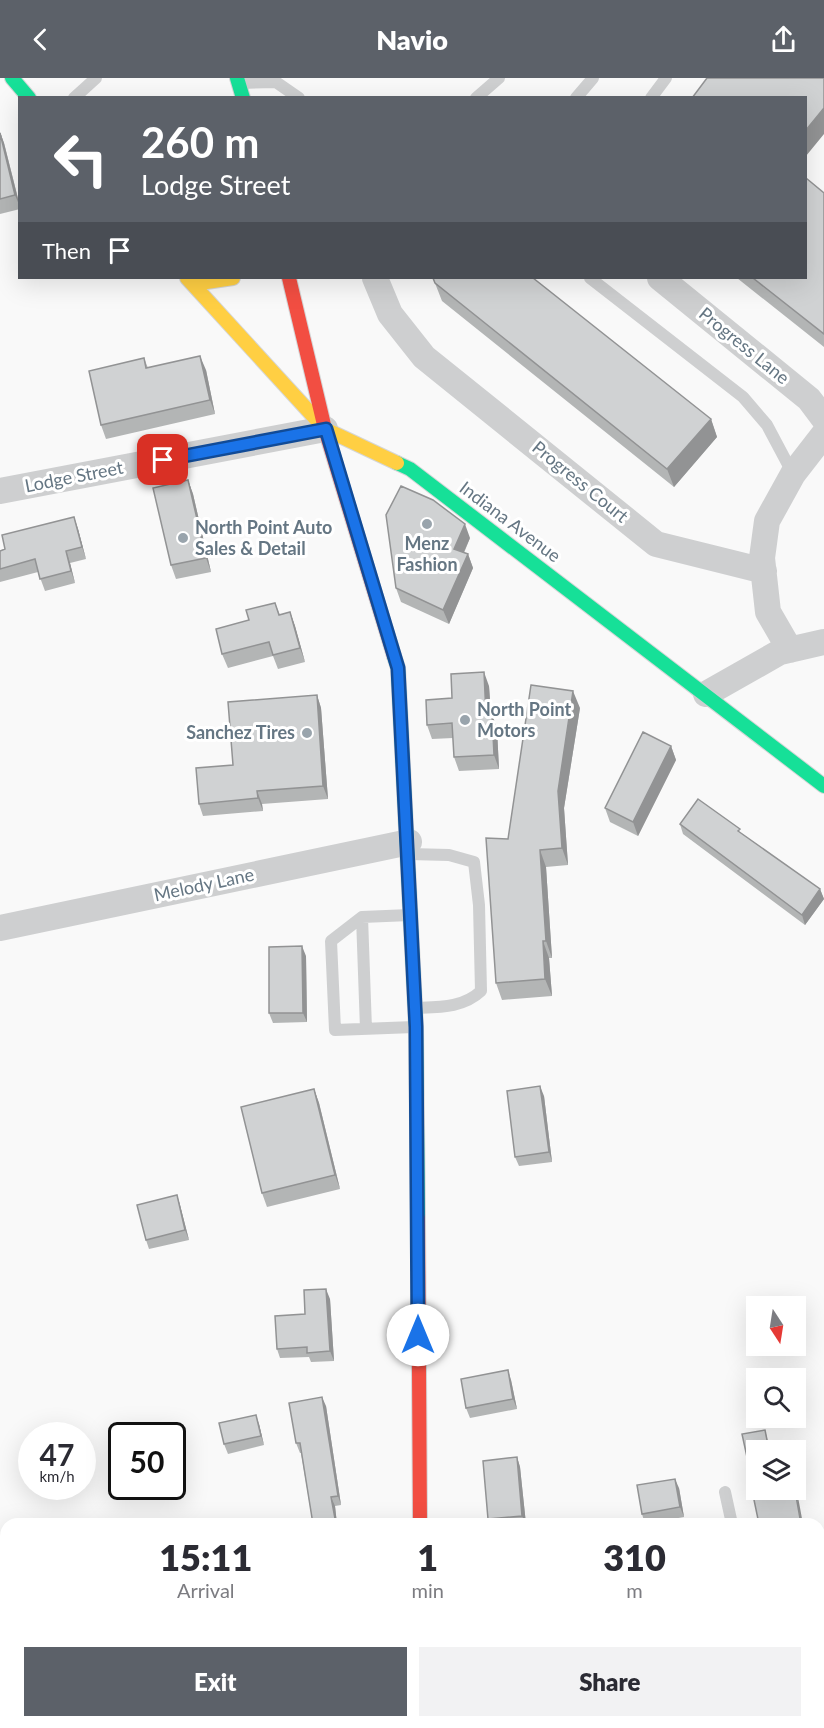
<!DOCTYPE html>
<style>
:root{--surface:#fff;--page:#f2f2f3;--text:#2b2b33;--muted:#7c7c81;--accent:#5c6169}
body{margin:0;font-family:Lato,sans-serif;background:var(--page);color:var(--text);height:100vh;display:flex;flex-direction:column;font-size:22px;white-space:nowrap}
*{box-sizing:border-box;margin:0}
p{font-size:20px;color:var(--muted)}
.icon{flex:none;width:33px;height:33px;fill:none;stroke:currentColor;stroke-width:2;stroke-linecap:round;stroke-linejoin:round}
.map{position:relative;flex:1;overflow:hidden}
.side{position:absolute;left:0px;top:1440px;width:825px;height:210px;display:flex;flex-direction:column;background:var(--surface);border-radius:18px 18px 0 0;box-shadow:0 6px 24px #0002}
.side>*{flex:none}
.banner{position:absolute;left:18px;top:18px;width:789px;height:183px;border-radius:0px;box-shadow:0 6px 24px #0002;background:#5c6169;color:#fff;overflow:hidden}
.needle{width:39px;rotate:168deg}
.tools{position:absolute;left:746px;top:1218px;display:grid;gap:12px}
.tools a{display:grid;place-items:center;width:60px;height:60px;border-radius:0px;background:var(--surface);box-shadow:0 6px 24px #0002;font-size:30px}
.speed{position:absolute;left:18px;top:1344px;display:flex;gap:12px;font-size:30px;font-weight:700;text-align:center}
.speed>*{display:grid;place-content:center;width:78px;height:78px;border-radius:50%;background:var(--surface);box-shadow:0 6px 24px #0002;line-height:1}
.speed small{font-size:15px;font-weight:400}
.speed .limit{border:3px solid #111;border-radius:9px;background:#fff;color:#111}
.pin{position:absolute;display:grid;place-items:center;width:51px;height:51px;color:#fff;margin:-26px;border-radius:12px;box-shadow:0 3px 9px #0006}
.me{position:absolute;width:66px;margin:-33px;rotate:0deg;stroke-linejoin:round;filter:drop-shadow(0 0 4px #0008)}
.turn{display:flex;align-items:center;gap:21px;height:126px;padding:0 24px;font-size:27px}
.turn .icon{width:78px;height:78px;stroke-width:2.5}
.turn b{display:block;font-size:42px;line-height:51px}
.then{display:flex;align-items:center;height:57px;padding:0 24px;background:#0003;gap:12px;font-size:22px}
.eta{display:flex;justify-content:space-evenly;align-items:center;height:102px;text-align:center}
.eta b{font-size:36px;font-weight:800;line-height:42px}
.button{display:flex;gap:12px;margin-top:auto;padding:12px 24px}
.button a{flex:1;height:69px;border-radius:0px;background:var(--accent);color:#fff;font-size:24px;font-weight:800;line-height:69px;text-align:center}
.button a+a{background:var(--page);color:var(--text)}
header{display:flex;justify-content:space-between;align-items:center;height:78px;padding:0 24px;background:var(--accent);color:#fff;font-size:27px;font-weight:800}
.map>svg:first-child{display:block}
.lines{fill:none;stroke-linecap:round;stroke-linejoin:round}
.fast-casing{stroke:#d5d6d7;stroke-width:16}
.slow-casing{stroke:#d5d6d7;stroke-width:16}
.jam-casing{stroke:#d5d6d7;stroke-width:16}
.lane{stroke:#cecfd0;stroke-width:12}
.street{stroke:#cecfd0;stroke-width:26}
.fast{stroke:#16e098;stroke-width:14}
.slow{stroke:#ffcf43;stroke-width:14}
.jam{stroke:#f24e42;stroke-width:14}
.wall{fill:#b3b5b5}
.shaded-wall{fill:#929394}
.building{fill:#d0d2d3;stroke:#929394;stroke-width:1.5}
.route-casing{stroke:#114b97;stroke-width:15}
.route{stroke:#1a73e8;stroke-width:10}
.poi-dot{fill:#99a4ac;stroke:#fff;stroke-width:2}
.labels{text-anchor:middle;stroke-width:6;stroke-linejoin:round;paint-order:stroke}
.street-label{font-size:18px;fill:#657683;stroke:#fff}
.poi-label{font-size:18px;font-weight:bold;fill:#657683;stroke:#fff;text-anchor:start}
</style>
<header><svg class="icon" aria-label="back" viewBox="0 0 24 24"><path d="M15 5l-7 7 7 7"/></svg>Navio<svg class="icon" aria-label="share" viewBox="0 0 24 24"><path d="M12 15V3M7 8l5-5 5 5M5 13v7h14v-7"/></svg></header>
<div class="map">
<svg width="824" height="1650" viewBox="0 0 824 1650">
<rect width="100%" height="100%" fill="#f9f9f9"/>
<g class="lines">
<g class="fast-casing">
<path id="fast" d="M12 0 29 20
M237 0 243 20
M397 385 410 391 824 708
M394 578 398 590 416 949 418 1140"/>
</g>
<g class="slow-casing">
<path id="slow" d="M187 200 325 351 397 385
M193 206 233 200
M426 1644V1650"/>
</g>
<g class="jam-casing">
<path id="jam" d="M289 200 325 351 394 578
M418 1140 420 1446"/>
</g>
<path class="lane" d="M240 5 276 4 299 20
M74 20 96 0
M476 20 499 0
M576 20 593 0
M651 20 666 0
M590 200 743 319 767 347 793 396
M409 776 449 777 474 784 479 827 481 913C463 930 439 929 415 930
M410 837 362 839 331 863 335 952 414 949
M362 839 366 951
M725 1414 732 1446"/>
<path class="street" d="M375 200 390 236 424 279 656 466 764 493
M660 200 809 321 824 341
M0 413 325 351
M790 572 768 534 762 480 767 443 793 396 824 356
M706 616 780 574 824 564
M0 850 409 764
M819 1522 824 1521
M0 1649 15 1644"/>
<use href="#fast" class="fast"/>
<use href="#slow" class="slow"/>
<use href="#jam" class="jam"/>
</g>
<path class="wall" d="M0 54 4 65 20 128V131L0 136Z
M824 115V269L737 200H806Z
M433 200 711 341 717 359 674 409 442 223Z
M144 280 148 290 206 292 215 336 106 361 101 347Z
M188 402 193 416 211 494 176 501 171 487Z
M74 439 78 451 86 481 70 485 75 505 45 513 38 494 0 504V473L5 471Z
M470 460 464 475 468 476 473 490 449 546 401 524 396 510Z
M275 525 280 537 290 534 295 548 305 584 278 591 273 578 228 590 222 576 249 542Z
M489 608 491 637 492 636 497 651 499 691 459 693 454 679 453 660 432 661 427 647 452 620Z
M317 617 321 630 328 721 262 726 263 733 203 738 199 726 233 687Z
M580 630 564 730 568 787 546 789 552 880H549L552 918 502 922 496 905 508 761Z
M671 668 676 682 638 758 610 744 605 730Z
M680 746 741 755 820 811 824 821 805 847 683 756Z
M306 878 307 944 273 945 269 935Z
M314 1011 319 1025 340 1111 267 1129 262 1115Z
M544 1018 552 1084 519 1088 515 1079Z
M177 1117 180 1127 189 1162 149 1171 146 1162Z
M330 1221 334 1283 311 1284 309 1279 280 1280 277 1271 305 1236Z
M511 1302 517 1331 470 1340 466 1330Z
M326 1328 341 1427 335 1428 337 1446H313L301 1375H300L296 1365Z
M259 1346 264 1367 228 1376 224 1366Z
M765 1352 770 1372H756V1383L749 1384 747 1379Z
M517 1379 520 1389 526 1446H490L488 1441Z
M679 1410 684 1439 645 1446 642 1436Z
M6 1486V1529L0 1530V1488Z"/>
<path class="shaded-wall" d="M824 30V56L806 78V52Z
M0 54 4 65 20 129 15 117Z
M200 278 206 292 215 336 210 322Z
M711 341 717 359 674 409 667 391Z
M188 402 193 416 211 494 206 480Z
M74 439 78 451 86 481 82 469Z
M465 446 470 460 459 485 454 471Z
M66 473 70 485 75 505 71 493Z
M468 476 473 490 449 546 443 532Z
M290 534 295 548 305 584 300 570Z
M484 594 489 608 492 651 486 637Z
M573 613 580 630 564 730 568 787 562 770 558 713Z
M317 617 321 630 328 721 323 708Z
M492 636 497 651 499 691 494 677Z
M671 668 676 682 638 758 633 744Z
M257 713 262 726 263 733 258 720Z
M540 772 546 789 552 880 546 863Z
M820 811 824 821 805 847 802 837Z
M543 863 549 880 552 918 545 901Z
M302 868 306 878 307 944 303 935Z
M540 1008 544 1018 552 1084 549 1074Z
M314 1011 319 1025 340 1111 335 1097Z
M177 1117 180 1127 189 1162 185 1152Z
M326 1211 330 1221 334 1283 330 1273Z
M508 1292 511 1302 517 1331 513 1321Z
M322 1319 326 1328 341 1427 338 1418Z
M256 1337 259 1346 264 1367 261 1358Z
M517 1379 520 1389 526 1446 522 1438Z
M675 1401 679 1410 684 1439 680 1429Z
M795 1410 798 1419 803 1446H801Z
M331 1419 335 1428 337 1446H336Z"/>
<path class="building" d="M707 0H824V30L806 52V20H692Z
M0 55 15 117 0 121Z
M806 100 824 115V256L753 200H806Z
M433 200H533L711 341 667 391 435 205Z
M200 278 210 322 101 347 89 293 144 280 146 290Z
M188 402 206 480 171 487 153 410Z
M401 408 433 422 465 446 454 471 468 476 443 532 396 510 386 437Z
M74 439 82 469 66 473 71 493 40 501 35 481 0 491V473L5 471 2 457Z
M275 525 279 537 290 534 300 570 273 577 269 564 222 576 216 551 249 542 246 532Z
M484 594 486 637 492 636 494 677 454 679 452 645 427 647 426 622 452 620 451 596Z
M531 607 573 613 558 713 562 770 540 772 546 863H543L545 901 496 905 486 760 508 761Z
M317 617 323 708 257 713 258 720 199 726 196 690 233 687 228 624Z
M643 654 671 668 633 744 605 730Z
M698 721 740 751 738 753 820 811 802 837 680 746Z
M302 868 303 935H269V869Z
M540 1008 549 1074 515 1079 507 1013Z
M314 1011 335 1097 262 1115 241 1029Z
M177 1117 185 1152 146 1162 137 1127Z
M326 1211 330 1273 307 1275V1269L277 1271 275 1238 305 1236 304 1212Z
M508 1292 513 1321 466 1330 461 1301Z
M322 1319 338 1418 331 1419 336 1446H313L300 1365H296L289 1325Z
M256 1337 261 1358 224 1366 219 1345Z
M765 1352 769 1372H756V1377L747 1379 742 1356Z
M517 1379 522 1438 488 1441 483 1383Z
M675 1401 680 1429 642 1436 637 1407Z
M783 1412H795L801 1446H759L753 1417Z
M6 1486V1518L0 1520V1488Z"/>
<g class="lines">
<g class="route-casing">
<path id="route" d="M163 382 326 351 398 590 416 949 418 1257"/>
</g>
<use href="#route" class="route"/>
</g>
<g class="poi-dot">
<circle cx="427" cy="446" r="6"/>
<circle cx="183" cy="460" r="6"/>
<circle cx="465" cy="642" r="6"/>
<circle cx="307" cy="655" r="6"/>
</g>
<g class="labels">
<g class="street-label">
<text transform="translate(744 268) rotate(39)" y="6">Progress Lane</text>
<text transform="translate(74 399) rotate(-11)" y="6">Lodge Street</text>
<text transform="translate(580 404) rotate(39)" y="6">Progress Court</text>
<text transform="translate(510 444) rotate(37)" y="6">Indiana Avenue</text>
<text transform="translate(204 807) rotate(-12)" y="6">Melody Lane</text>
</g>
<g class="poi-label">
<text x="195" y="456">North Point Auto<tspan x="195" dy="21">Sales &amp; Detail</tspan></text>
<text x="427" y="472" text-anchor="middle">Menz<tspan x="427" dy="21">Fashion</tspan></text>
<text x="477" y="638">North Point<tspan x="477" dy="21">Motors</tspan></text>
<text x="295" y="661" text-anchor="end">Sanchez Tires</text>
</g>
</g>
</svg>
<div class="tools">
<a><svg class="needle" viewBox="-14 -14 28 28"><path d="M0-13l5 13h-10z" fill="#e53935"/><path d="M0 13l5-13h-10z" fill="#7c7c81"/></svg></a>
<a><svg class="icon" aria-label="search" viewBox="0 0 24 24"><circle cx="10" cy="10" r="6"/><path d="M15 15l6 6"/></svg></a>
<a><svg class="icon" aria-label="layers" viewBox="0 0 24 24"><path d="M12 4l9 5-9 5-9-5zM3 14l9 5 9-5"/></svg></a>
</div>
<div class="speed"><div>47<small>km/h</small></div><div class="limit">50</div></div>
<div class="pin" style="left:163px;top:382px;background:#d93025"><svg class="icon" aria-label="arrive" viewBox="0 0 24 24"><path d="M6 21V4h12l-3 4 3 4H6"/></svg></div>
<svg class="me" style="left:418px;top:1257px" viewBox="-20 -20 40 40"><circle r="19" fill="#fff"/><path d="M0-13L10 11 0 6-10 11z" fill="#1a73e8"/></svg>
<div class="banner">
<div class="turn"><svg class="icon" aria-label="left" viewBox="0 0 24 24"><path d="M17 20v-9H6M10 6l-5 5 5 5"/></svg><div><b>260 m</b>Lodge Street</div></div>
<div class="then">Then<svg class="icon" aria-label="arrive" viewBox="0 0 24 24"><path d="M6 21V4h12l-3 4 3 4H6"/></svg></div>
</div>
<section class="side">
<div class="eta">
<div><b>15:11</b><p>Arrival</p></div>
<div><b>1</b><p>min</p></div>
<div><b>310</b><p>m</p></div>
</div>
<div class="button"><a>Exit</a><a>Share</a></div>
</section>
</div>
